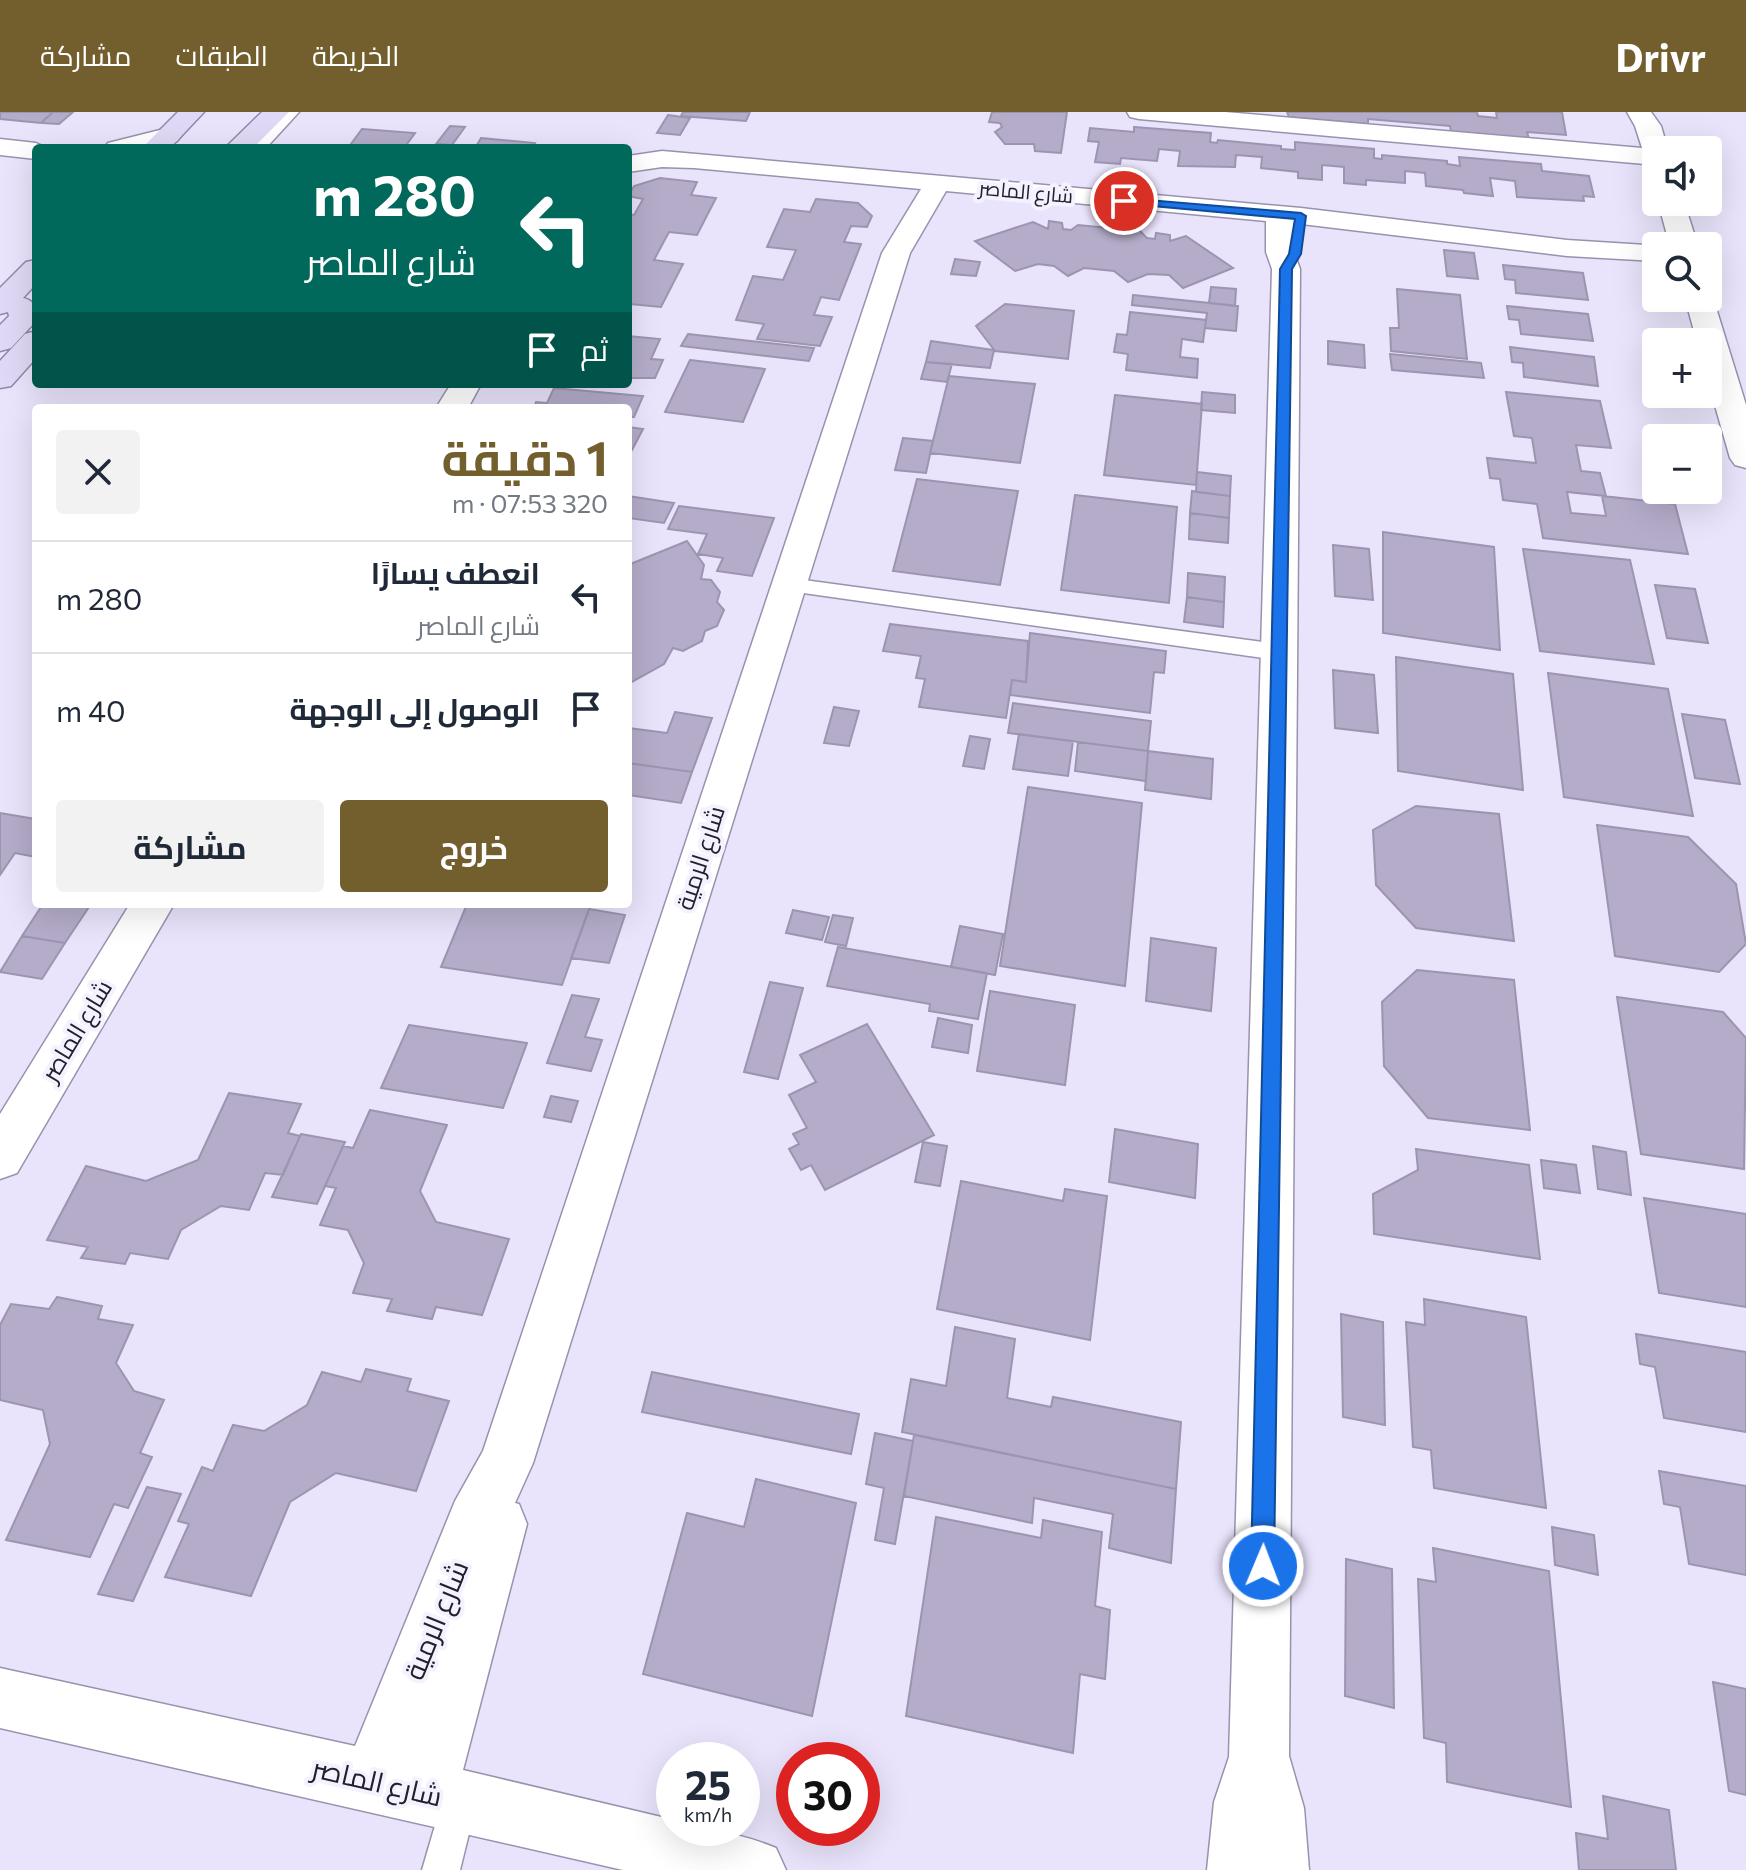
<!DOCTYPE html>
<html lang="ar">
<meta charset="utf-8">
<style>
:root{--surface:#fff;--page:#f2f2f3;--text:#1f2937;--muted:#747a83;--line:#e0e1e3;--accent:#735f2e}
body{margin:0;font-family:Commissioner,Cairo,sans-serif;background:var(--page);color:var(--text);direction:rtl;height:100vh;display:flex;flex-direction:column;font-size:30px;white-space:nowrap}
*{box-sizing:border-box;margin:0}
p{font-size:26px;color:var(--muted)}
.icon{flex:none;width:44px;height:44px;fill:none;stroke:currentColor;stroke-width:2;stroke-linecap:round;stroke-linejoin:round}
.map{position:relative;flex:1;overflow:hidden;direction:ltr}
.details{position:absolute;left:32px;top:292px;width:600px;height:504px;display:flex;flex-direction:column;background:var(--surface);border-radius:8px;box-shadow:0 8px 32px #0002;direction:rtl}
.details>*{flex:none}
.top-card{position:absolute;left:32px;top:32px;width:600px;height:244px;border-radius:8px;box-shadow:0 8px 32px #0002;direction:rtl;background:#00695c;color:#fff;overflow:hidden}
.controls{position:absolute;left:1642px;top:24px;display:grid;gap:16px}
.controls a{display:grid;place-items:center;width:80px;height:80px;border-radius:8px;background:var(--surface);box-shadow:0 8px 32px #0002;font-size:40px}
.speed{position:absolute;left:656px;top:1630px;display:flex;gap:16px;font-size:40px;font-weight:700;text-align:center}
.speed>*{display:grid;place-content:center;width:104px;height:104px;border-radius:50%;background:var(--surface);box-shadow:0 8px 32px #0002;line-height:1}
.speed small{font-size:20px;font-weight:400}
.speed .limit{border:12px solid #d22;background:#fff;color:#111}
.pin{position:absolute;display:grid;place-items:center;width:68px;height:68px;color:#fff;margin:-34px;border:4px solid #fff;border-radius:50%;box-shadow:0 2px 8px #0007}
.me{position:absolute;width:88px;margin:-44px;rotate:1deg;stroke-linejoin:round;filter:drop-shadow(0 0 6px #0008)}
.turn{display:flex;align-items:center;gap:28px;height:168px;padding:0 24px;font-size:36px}
.turn .icon{width:104px;height:104px;stroke-width:2.5}
.turn b{display:block;font-size:56px;line-height:68px}
.then{display:flex;align-items:center;height:76px;padding:0 24px;background:#0003;gap:16px;font-size:30px}
.round{display:grid;place-items:center;flex:none;width:84px;height:84px;border-radius:8px;background:var(--page)}
.headline{display:flex;align-items:center;justify-content:space-between;height:136px;padding:0 24px}
h1{font-size:48px;font-weight:700;line-height:60px;color:var(--accent)}
.primary-button{display:flex;gap:16px;margin-top:auto;padding:16px 24px}
.primary-button a{flex:1;height:92px;border-radius:8px;background:var(--accent);color:#fff;font-size:32px;font-weight:700;line-height:92px;text-align:center}
.primary-button a+a{background:var(--page);color:var(--text)}
ul{padding:0;list-style:none}
li{display:flex;align-items:center;gap:24px;height:112px;padding:0 24px;border-top:2px solid var(--line)}
li div{flex:1}
li b{display:block;font-size:30px}
li em{font-style:normal}
header{display:flex;align-items:center;gap:48px;box-sizing:border-box;height:112px;padding:0 40px;background:var(--accent);color:#fff}
header strong{font-size:38px}
nav{display:flex;gap:44px;margin-inline-start:auto;font-size:28px}
.map>svg:first-child{display:block}
.building{fill:#b4acc9;stroke:#9c95b1;stroke-width:2}
.lines{fill:none;stroke-linecap:round;stroke-linejoin:round}
.service-casing{stroke:#9992ae;stroke-width:3}
.minor-casing{stroke:#9992ae;stroke-width:3}
.primary-casing{stroke:#9188aa;stroke-width:3}
.service{fill:#fff;fill-rule:evenodd}
.minor{fill:#fff;fill-rule:evenodd}
.primary{fill:#e0d9f5;fill-rule:evenodd}
.route{fill:#1a73e8;stroke:#114b97;stroke-width:2}
.labels{text-anchor:middle;stroke-width:8;stroke-linejoin:round;paint-order:stroke}
.far-street-label{font-size:20px;fill:#23202b;stroke:#f5f2ff}
.street-label{font-size:24px;fill:#23202b;stroke:#f5f2ff}
.near-street-label{font-size:28px;fill:#23202b;stroke:#f5f2ff}
</style>
<header>
<strong>Drivr</strong>
<nav><a>الخريطة</a><a>الطبقات</a><a>مشاركة</a></nav>
</header>
<div class="map">
<svg width="1746" height="1758" viewBox="0 0 1746 1758">
<rect width="100%" height="100%" fill="#e9e3fb"/>
<path class="building" d="M0 0H53L41 11 0 7Z
M53 0H73L59 12 41 11Z
M683 0H750L746 9 681 4Z
M992 0H1067L1061 41 1035 39 1034 32H1005L995 20 1002 15 1000 11 989 10Z
M1287 0H1477L1478 4 1497 6 1496 0H1562L1566 23 1527 20 1529 27 1451 20 1450 14 1368 7V12L1289 5Z
M668 3 690 6 680 23 657 21Z
M450 14 465 15 452 33 436 32Z
M1134 15 1211 21 1210 30 1217 31 1218 28 1281 34V37L1295 38V30L1374 37V46L1382 47V43L1447 49V52L1460 54 1459 45 1541 52 1542 59 1589 64 1594 85 1583 84 1584 89 1517 85 1515 69 1490 66 1493 84 1464 81 1463 78 1426 74 1425 61 1405 59V71L1366 68V73L1344 71V55L1322 53V68L1298 66V60L1261 56 1262 45 1236 43 1235 55 1178 54 1180 39 1159 37 1157 49 1121 46 1120 52 1095 50 1099 30 1088 29 1090 16 1134 20Z
M362 17 415 21 404 36H348Z
M481 26 535 31 532 36H475Z
M660 66 697 70 691 83 716 86 697 123 669 120 654 148 683 152 661 195 630 192 628 196V102L634 103 643 87 628 84 634 74Z
M816 87 858 91 872 104 867 115 851 114 844 130 861 132 839 188 821 185 814 203 832 205 820 234 757 227 764 212 736 208 753 164 783 168 796 138 767 135 784 97 810 100Z
M1049 109 1062 111 1063 117 1071 118 1078 113 1140 119 1147 126 1155 127 1156 121 1170 123V129L1186 124 1233 156 1183 176 1169 163 1148 162 1128 170 1114 159 1084 156 1068 164 1054 154 1038 152 1015 159 975 129 1033 110 1048 117Z
M1444 138 1474 141 1478 167 1447 164Z
M955 147 980 150 976 164 951 162Z
M1503 153 1583 161 1588 188 1516 181 1515 168 1505 167Z
M1211 175 1236 177 1235 194 1209 191Z
M1397 177 1460 183 1467 247 1391 239 1390 216H1399Z
M1133 183 1238 194 1236 219 1205 216 1207 201 1132 193Z
M1005 192 1074 199 1068 247 995 239 976 214Z
M1507 194 1588 202 1593 229 1521 222 1519 208 1509 207Z
M1130 200 1206 208 1203 230 1182 227 1180 245 1198 247 1197 266 1126 258 1128 242 1114 240 1117 222 1127 223Z
M688 222 814 236 809 249 681 234Z
M628 224 660 227 651 247 663 248 655 266H628Z
M931 229 994 238 990 256 926 250Z
M1328 229 1364 233 1365 256 1328 252Z
M1510 235 1594 245 1598 274 1524 265 1523 251 1512 250Z
M1390 242 1481 251 1484 266 1392 258Z
M690 248 765 257 743 310 665 300Z
M926 250 952 252 947 270 921 267Z
M949 264 1035 272 1020 351 930 341Z
M554 276 643 284 634 305H628V296H534L536 290 547 291Z
M1202 280 1235 283V301L1201 298Z
M1506 280 1600 289 1611 336 1576 333 1581 359 1600 361 1606 384 1567 380 1571 401 1606 404 1602 384 1675 392 1688 442 1543 426 1537 392 1503 388 1500 367 1490 366 1487 346 1536 351 1532 326 1514 324Z
M1115 283 1202 292 1196 373 1104 363Z
M628 315 643 317 632 338 628 337Z
M903 326 933 329 926 361 895 358Z
M1197 360 1231 364 1230 384 1196 380Z
M917 367 1018 379 1000 473 893 459Z
M1192 379 1230 384 1229 406 1190 401Z
M1075 383 1177 395 1169 491 1061 478Z
M628 384 674 391 664 411 628 406Z
M679 394 774 406 752 464 717 459 723 446 698 442 707 422 668 417Z
M1190 401 1229 406 1228 431 1189 427Z
M1383 420 1494 435 1500 538 1383 521Z
M687 429 704 453 701 467 711 468 720 480 717 490 724 498 717 514 705 519 702 529 683 539 673 536 664 552 628 572V453Z
M1333 433 1369 437 1373 488 1335 484Z
M1523 437 1630 448 1654 552 1540 539Z
M1188 461 1225 465 1224 490 1187 485Z
M1655 473 1695 477 1708 531 1667 526Z
M1187 485 1224 490 1223 515 1184 510Z
M890 512 1028 529 1026 570 1012 568 1006 606 919 595 925 567 916 566 921 544 883 539Z
M1030 521 1166 539 1164 561 1154 560 1150 601 1010 583 1012 568 1026 570Z
M1396 545 1513 562 1523 678 1398 659Z
M1333 558 1374 563 1378 621 1335 616Z
M1548 561 1668 577 1693 704 1564 685Z
M1013 591 1151 609 1148 639 1008 621Z
M834 595 859 599 849 634 824 631Z
M675 600 712 606 692 660 628 651V616L667 621Z
M1682 602 1725 608 1740 672 1695 666Z
M1019 622 1073 629 1068 664 1013 657Z
M970 624 990 627 984 657 963 654Z
M1078 630 1148 639 1146 669 1075 659Z
M1148 639 1213 647 1211 687 1145 678Z
M628 651 692 660 681 691 628 683Z
M1028 675 1142 691 1125 874 1000 854Z
M1416 694 1499 702 1514 829 1416 816 1376 773 1373 718Z
M0 701 36 707V745L15 741 0 763Z
M1597 713 1688 725 1736 772 1746 832 1719 860 1615 844Z
M43 792H91L65 831 22 824Z
M467 792H591L562 873 441 855Z
M589 797 625 803 609 851 571 846Z
M793 798 829 805 822 828 786 821Z
M833 803 853 806 846 834 825 830Z
M960 814 1003 822 995 863 951 855Z
M22 824 65 831 42 867 0 860Z
M1151 826 1216 836 1211 899 1146 889Z
M838 835 987 861 978 907 929 899 930 892 827 874Z
M1417 858 1514 868 1530 1018 1428 1006 1384 954 1382 890Z
M770 870 803 876 778 967 744 960Z
M990 879 1075 893 1065 973 977 959Z
M572 883 599 887 585 925 602 928 591 959 547 951Z
M1617 885 1723 900 1746 926 1744 1057 1641 1042Z
M938 906 972 913 968 941 932 935Z
M867 912 934 1023 825 1078 811 1053 801 1058 789 1037 799 1032 793 1022 807 1016 789 983 816 970 800 943Z
M409 913 527 931 503 996 381 976Z
M229 981 301 992 288 1021 300 1024 283 1063 265 1061 249 1098 221 1094 181 1118 168 1147 130 1141 125 1152 81 1146 88 1135 47 1128 86 1054 146 1069 198 1048Z
M551 984 578 989 571 1010 544 1005Z
M370 998 447 1013 420 1079 436 1110 509 1127 482 1203 436 1195 432 1207 387 1199 392 1187 353 1181 364 1151 348 1118 320 1113 336 1076 325 1074 343 1034 353 1036Z
M1115 1017 1198 1032 1195 1086 1109 1070Z
M301 1022 345 1030 317 1092 272 1085Z
M923 1030 947 1034 940 1074 915 1070Z
M1593 1034 1626 1040 1631 1083 1598 1077Z
M1416 1037 1529 1053 1540 1147 1374 1122 1373 1082 1418 1058Z
M1541 1048 1576 1053 1580 1081 1544 1076Z
M961 1069 1063 1089 1065 1077 1107 1084 1090 1228 937 1197Z
M1644 1086 1746 1102V1195L1659 1181Z
M57 1185 102 1194 98 1207 133 1213 116 1251 134 1279 164 1288 140 1341 152 1345 128 1396 114 1392 90 1445 6 1428 50 1332 43 1298 0 1288V1213L11 1192 49 1197Z
M1424 1187 1526 1205 1546 1396 1434 1376 1431 1338 1413 1335 1406 1210 1425 1213Z
M1341 1202 1383 1210 1385 1313 1343 1305Z
M955 1215 1015 1227 1007 1286 1051 1295 1053 1285 1181 1310 1176 1377 902 1320 911 1267 946 1274Z
M1636 1222 1746 1240V1320L1664 1306 1655 1255 1640 1252Z
M366 1257 411 1267 407 1279 449 1289 416 1379 336 1361 290 1390 251 1484 165 1465 189 1412 178 1409 202 1355 213 1359 233 1313 264 1319 307 1293 322 1260 361 1270Z
M652 1260 859 1302 851 1342 642 1300Z
M875 1321 913 1329 895 1432 875 1428 884 1376 866 1372Z
M914 1323 1176 1377 1171 1451 1109 1436 1113 1402 1034 1386 1032 1411 904 1384Z
M1659 1359 1746 1374V1463L1689 1452 1680 1395 1664 1392Z
M756 1367 856 1391 812 1604 643 1562 687 1401 744 1415Z
M147 1375 181 1382 133 1489 98 1482Z
M936 1405 1041 1426 1043 1408 1102 1420 1095 1494 1110 1498 1105 1567 1080 1562 1073 1641 906 1604Z
M1552 1415 1594 1423 1598 1463 1555 1453Z
M1433 1436 1549 1459 1571 1695 1447 1670 1446 1631 1424 1626 1418 1467 1436 1470Z
M1346 1447 1392 1457 1394 1596 1345 1584Z
M1713 1570 1746 1577V1683L1729 1679Z
M1603 1684 1669 1698 1676 1758H1579L1576 1721 1608 1727Z"/>
<g class="lines">
<g class="service-casing">
<path id="service" d="M284 0H299L266 36H250Z
M789 466 1278 532 1286 534 1289 540 1286 546 1278 548 782 478 779 473 782 468Z
M459 1671 472 1676 477 1689 460 1758H422L446 1676Z"/>
</g>
<g class="minor-casing">
<path id="minor" d="M1127 0H1225L1642 36 1635 14 1627 0H1651L1661 14 1668 38H1656V53L1139 7 1130 5Z
M168 16 177 19 181 24 177 29 149 36H104L108 31Z
M0 27 36 31 47 36H36V47L0 43Z
M662 39 1301 96 1567 128 1662 134H1656V149L1567 144 1293 111 1294 140 1300 157 1289 1644 1304 1696 1309 1758H1207L1214 1690 1229 1645 1272 157 1266 140V109L946 79 910 141 533 1351 515 1391 519 1392 527 1412 463 1658 674 1708V1716C711 1716 742 1722 776 1736L786 1758H623L0 1616V1556L355 1634 455 1389 483 1339 882 141 921 77 694 56 662 55 628 60V44Z
M1658 90H1684L1698 134H1670Z
M1708 180 1713 186 1746 293V356L1735 353 1730 346 1708 269V230H1697L1685 186H1708Z
M451 272H481L468 296H436Z
M130 792H174L17 1061 0 1067V1002Z"/>
</g>
<g class="primary-casing">
<path id="primary" d="M178 0H204L170 36H142Z
M262 0H289L253 36H225Z
M36 148V172L23 186C36 189 36 197 36 209L11 236 0 239V213L9 204 8 200 0 202V176L26 150Z
M36 219V246L11 274 0 276V249L25 222Z"/>
</g>
<use href="#service" class="service"/>
<use href="#minor" class="minor"/>
<use href="#primary" class="primary"/>
</g>
<path class="route" d="M1124 86 1301 101 1306 104 1301 142 1292 157 1274 1454 1271 1463 1263 1466 1254 1463 1251 1454 1280 157 1289 142 1295 107 1120 91V87Z"/>
<g class="labels">
<g class="far-street-label">
<text transform="translate(1026 80) rotate(5)" y="7">شارع الماصر</text>
</g>
<g class="street-label">
<text transform="translate(701 746) rotate(-72)" y="8">شارع الرمية</text>
<text transform="translate(77 919) rotate(-59)" y="8">شارع الماصر</text>
</g>
<g class="near-street-label">
<text transform="translate(436 1508) rotate(-68)" y="10">شارع الرمية</text>
<text transform="translate(377 1670) rotate(13)" y="10">شارع الماصر</text>
</g>
</g>
</svg>
<div class="controls">
<a><svg class="icon" aria-label="sound" viewBox="0 0 24 24"><path d="M4 9h4l5-4v14l-5-4H4zM17 9q2 3 0 6"/></svg></a>
<a><svg class="icon" aria-label="search" viewBox="0 0 24 24"><circle cx="10" cy="10" r="6"/><path d="M15 15l6 6"/></svg></a>
<a>+</a>
<a>−</a>
</div>
<div class="speed"><div>25<small>km/h</small></div><div class="limit">30</div></div>
<div class="pin" style="left:1124px;top:89px;background:#d93025"><svg class="icon" aria-label="arrive" viewBox="0 0 24 24"><path d="M6 21V4h12l-3 4 3 4H6"/></svg></div>
<svg class="me" style="left:1263px;top:1454px" viewBox="-20 -20 40 40"><circle r="17" fill="#1a73e8" stroke="#fff" stroke-width="3"/><path d="M0-11L8 9 0 5-8 9z" fill="#fff"/></svg>
<div class="top-card">
<div class="turn"><svg class="icon" aria-label="left" viewBox="0 0 24 24"><path d="M17 20v-9H6M10 6l-5 5 5 5"/></svg><div><b>280 m</b>شارع الماصر</div></div>
<div class="then">ثم<svg class="icon" aria-label="arrive" viewBox="0 0 24 24"><path d="M6 21V4h12l-3 4 3 4H6"/></svg></div>
</div>
<section class="details">
<div class="headline"><div><h1>1 دقيقة</h1><p>320 m · 07:53</p></div><a class="round"><svg class="icon" aria-label="close" viewBox="0 0 24 24"><path d="M6 6l12 12M18 6L6 18"/></svg></a></div>
<ul>
<li><svg class="icon" aria-label="left" viewBox="0 0 24 24"><path d="M17 20v-9H6M10 6l-5 5 5 5"/></svg><div><b>انعطف يسارًا</b><p>شارع الماصر</p></div><em>280 m</em></li>
<li><svg class="icon" aria-label="arrive" viewBox="0 0 24 24"><path d="M6 21V4h12l-3 4 3 4H6"/></svg><div><b>الوصول إلى الوجهة</b></div><em>40 m</em></li>
</ul>
<div class="primary-button"><a>خروج</a><a>مشاركة</a></div>
</section>
</div>
